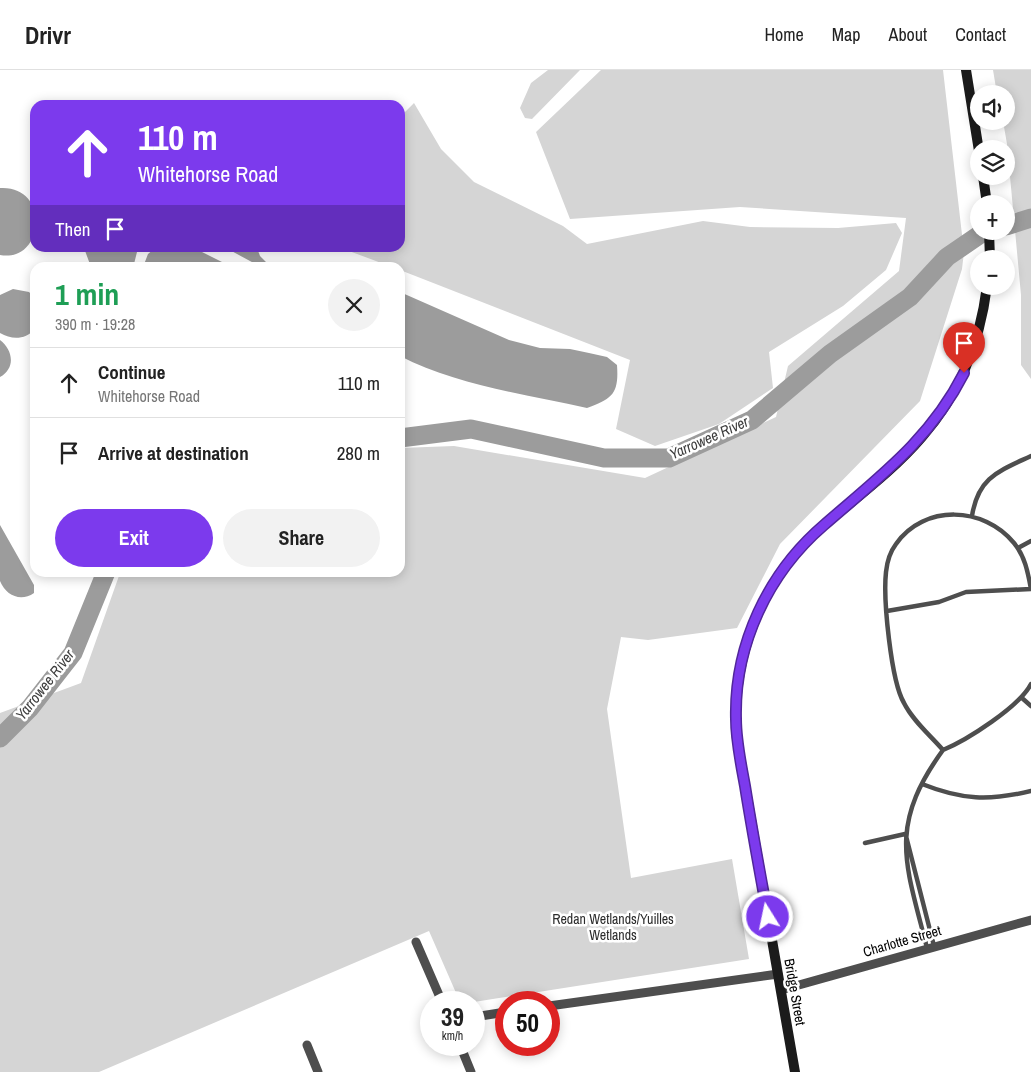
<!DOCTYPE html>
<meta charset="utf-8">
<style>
:root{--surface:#fff;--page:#f2f2f2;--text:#222;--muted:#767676;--line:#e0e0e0;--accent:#7c3aed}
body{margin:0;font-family:"Archivo Narrow",sans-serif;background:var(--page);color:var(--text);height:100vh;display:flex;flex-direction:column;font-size:19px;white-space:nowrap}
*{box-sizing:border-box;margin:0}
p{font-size:16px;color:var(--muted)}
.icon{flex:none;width:28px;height:28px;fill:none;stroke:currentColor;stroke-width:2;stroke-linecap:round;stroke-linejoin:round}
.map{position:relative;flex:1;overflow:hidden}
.details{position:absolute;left:30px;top:192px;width:375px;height:315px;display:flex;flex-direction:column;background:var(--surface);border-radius:15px;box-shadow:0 2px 12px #0003}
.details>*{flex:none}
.guide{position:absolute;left:30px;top:30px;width:375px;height:152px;border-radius:15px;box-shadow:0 2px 12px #0003;background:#7c3aed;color:#fff;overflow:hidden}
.buttons{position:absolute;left:970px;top:15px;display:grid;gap:10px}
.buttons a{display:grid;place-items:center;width:45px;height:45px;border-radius:50%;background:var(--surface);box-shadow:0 2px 12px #0003;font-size:25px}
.speed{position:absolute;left:420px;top:921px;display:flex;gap:10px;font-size:25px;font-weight:700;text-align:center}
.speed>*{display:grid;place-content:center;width:65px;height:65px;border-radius:50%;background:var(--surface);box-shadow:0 2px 12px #0003;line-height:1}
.speed small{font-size:12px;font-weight:400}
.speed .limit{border:8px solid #d22;background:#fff;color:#111}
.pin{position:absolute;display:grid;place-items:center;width:42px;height:42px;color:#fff;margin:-51px -21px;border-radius:50% 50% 50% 0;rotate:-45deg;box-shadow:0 0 5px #0007}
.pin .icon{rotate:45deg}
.me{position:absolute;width:55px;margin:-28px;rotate:350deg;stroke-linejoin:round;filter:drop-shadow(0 0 4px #0008)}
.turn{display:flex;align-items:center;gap:18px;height:105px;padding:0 25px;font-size:22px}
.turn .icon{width:65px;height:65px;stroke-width:2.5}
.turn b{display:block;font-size:35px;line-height:42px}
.then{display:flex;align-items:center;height:48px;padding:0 25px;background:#0003;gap:10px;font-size:19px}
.round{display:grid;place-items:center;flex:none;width:52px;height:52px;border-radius:26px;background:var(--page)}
.summary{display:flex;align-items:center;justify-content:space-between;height:85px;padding:0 25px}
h1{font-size:30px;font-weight:700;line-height:38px;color:#1e9e55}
.primary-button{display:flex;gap:10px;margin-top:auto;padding:10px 25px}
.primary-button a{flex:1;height:58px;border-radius:30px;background:var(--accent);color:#fff;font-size:20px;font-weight:700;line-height:58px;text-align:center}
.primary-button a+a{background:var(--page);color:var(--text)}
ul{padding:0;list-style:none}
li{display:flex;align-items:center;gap:15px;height:70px;padding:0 25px;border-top:1px solid var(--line)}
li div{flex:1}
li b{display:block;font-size:19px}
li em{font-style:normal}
header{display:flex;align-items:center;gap:30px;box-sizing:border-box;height:70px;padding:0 25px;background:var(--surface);border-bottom:1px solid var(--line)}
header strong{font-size:24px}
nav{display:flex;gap:28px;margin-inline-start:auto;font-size:18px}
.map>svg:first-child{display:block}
.green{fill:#d5d5d5}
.water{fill:#9c9c9c}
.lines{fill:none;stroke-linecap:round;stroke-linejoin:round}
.river{stroke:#9c9c9c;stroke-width:19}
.lane{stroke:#4e4e4e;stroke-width:4.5}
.street{stroke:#4e4e4e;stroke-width:9}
.secondary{stroke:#1b1b1b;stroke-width:10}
.route-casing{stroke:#51269a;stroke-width:12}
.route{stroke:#7c3aed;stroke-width:9}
.labels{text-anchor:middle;stroke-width:5;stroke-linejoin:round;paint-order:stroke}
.park-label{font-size:14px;fill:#2c2c2c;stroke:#fff}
.street-label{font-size:14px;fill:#000;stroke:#fff}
.water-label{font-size:15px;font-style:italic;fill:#3d3d3d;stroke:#fff}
</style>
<header>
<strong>Drivr</strong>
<nav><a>Home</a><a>Map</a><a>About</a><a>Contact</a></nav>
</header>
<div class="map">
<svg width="1031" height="1002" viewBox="0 0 1031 1002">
<rect width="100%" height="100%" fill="#fff"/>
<path class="green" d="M548 0H580L532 49 525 48 520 38 531 13Z
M601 0H943L964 182 962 199 920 331 780 474 737 558 648 570 621 567 607 639 631 808 732 789 749 889 474 932H460L429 861 99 1002H0V643L81 613 120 503 400 502V378L454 376 645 408 776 347 788 296 899 201 906 148 740 137 570 149 536 62Z
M993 0H1031V309L1021 295V225L1007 74 1003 51H1006V24H997Z
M414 33 441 79 474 112 563 156 587 174 703 151 750 157 838 158 896 153 902 163 886 200 843 236 769 282 773 318 719 354 655 376 616 359 630 290 400 200V198L392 197 341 178H400V47Z"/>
<path class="water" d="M0 118C51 115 45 193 0 185Z
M84 178H138L133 198 91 197Z
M155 178H194L232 197H143L148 184Z
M226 178H257L260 186 271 197H261Z
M13 219 29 222 35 228V259C25 270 12 270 0 263V225Z
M400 222 509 270 540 278 570 279 589 283 607 287 617 295C619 323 613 329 587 338 525 324 456 315 400 286Z
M0 270C13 280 16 298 0 307Z
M0 455 34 515V523C21 532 6 526 0 511 0 501 0 467 0 455Z"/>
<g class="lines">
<path class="river" d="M1006 156 1031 148
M400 368 471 359 604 388H669L752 350 830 284 910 227 947 187 985 161
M0 668 30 638 73 583 106 502"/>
<path class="lane" d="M972 446C978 407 999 401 1031 386
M1018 478 1031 471
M1031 519C1028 503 1025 486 1014 473 984 436 924 434 896 474 890 482 887 492 886 502 883 529 891 611 904 633 913 651 930 665 943 680 967 670 1019 637 1031 614
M887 541 939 532 966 522 1031 519
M1022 628 1031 636
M922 714C962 730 989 731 1031 721
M906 766 934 876
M865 773 905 764
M927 878C906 794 887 757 943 680"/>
<path class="street" d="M416 872 442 932
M781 920 1031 850
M549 936 778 904
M474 947 506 942
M307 975 318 1002
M460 975 471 1002"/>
<path class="secondary" d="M966 0 979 81
M983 106 987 134
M989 161 990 189
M795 1002 737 669C730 588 762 509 823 456 857 427 893 401 922 367 959 325 980 272 987 216"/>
</g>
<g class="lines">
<g class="route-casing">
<path id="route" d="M768 847C760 803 752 760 745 716 741 694 736 671 736 649 734 575 768 503 824 455 879 407 930 370 964 303"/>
</g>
<use href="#route" class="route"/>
</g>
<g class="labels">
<g class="park-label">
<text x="613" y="854">Redan Wetlands/Yuilles<tspan x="613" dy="16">Wetlands</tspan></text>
</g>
<g class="street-label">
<text transform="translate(902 871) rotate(-16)" y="5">Charlotte Street</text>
<text transform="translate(795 922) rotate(80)" y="5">Bridge Street</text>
</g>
<g class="water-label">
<text transform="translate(709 368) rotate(-24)" y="5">Yarrowee River</text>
<text transform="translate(45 615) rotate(-52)" y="5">Yarrowee River</text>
</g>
</g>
</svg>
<div class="buttons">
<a><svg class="icon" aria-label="sound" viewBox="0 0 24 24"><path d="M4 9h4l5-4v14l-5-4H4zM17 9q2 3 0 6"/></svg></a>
<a><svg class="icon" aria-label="layers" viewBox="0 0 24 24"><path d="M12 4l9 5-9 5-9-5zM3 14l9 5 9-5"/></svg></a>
<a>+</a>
<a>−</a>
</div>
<div class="speed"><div>39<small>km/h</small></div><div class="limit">50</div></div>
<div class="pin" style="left:964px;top:303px;background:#d93025"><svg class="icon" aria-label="arrive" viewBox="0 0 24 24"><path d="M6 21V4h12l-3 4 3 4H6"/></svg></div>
<svg class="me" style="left:768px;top:847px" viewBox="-20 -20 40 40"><circle r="17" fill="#7c3aed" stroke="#fff" stroke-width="3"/><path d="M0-11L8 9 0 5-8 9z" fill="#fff"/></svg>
<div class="guide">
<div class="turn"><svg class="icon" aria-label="ahead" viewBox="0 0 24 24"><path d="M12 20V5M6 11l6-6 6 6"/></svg><div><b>110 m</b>Whitehorse Road</div></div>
<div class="then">Then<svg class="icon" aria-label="arrive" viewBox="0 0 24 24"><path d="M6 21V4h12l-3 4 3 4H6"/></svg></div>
</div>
<section class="details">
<div class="summary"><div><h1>1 min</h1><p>390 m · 19:28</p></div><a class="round"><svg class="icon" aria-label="close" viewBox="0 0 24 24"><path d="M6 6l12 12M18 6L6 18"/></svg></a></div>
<ul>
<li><svg class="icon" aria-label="ahead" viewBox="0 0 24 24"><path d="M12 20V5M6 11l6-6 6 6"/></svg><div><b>Continue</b><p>Whitehorse Road</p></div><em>110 m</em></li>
<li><svg class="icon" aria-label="arrive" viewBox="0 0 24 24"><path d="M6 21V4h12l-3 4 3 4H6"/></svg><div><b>Arrive at destination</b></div><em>280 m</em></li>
</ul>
<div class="primary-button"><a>Exit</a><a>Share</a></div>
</section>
</div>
